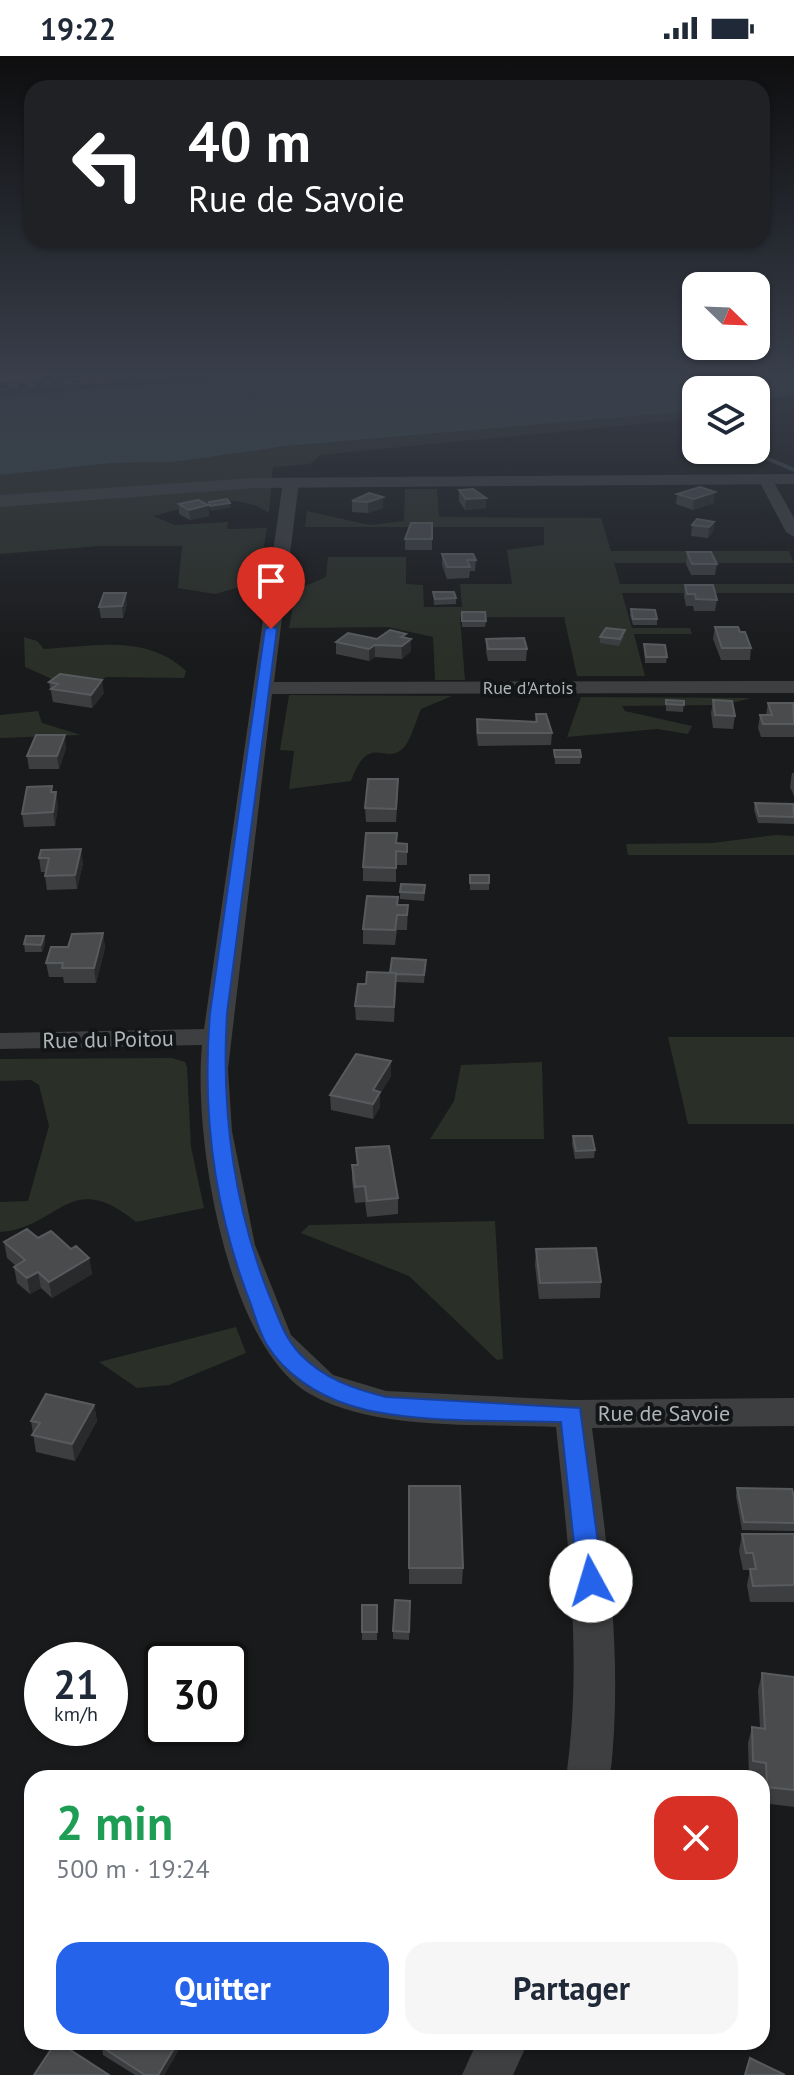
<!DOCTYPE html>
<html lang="fr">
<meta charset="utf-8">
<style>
:root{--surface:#fff;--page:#f6f6f7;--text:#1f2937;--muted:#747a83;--accent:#2563eb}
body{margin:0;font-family:"PT Sans",sans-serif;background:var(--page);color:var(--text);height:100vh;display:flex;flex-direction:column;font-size:30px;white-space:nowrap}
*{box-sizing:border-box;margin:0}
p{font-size:26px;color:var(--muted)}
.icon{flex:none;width:44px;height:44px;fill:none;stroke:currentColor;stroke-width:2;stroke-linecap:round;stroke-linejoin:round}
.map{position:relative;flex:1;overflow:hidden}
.details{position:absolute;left:24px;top:1714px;width:746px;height:280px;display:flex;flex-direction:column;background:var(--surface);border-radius:24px;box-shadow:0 2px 6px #0004}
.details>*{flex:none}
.banner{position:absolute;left:24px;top:24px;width:746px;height:168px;border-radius:24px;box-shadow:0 2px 6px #0004;background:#202124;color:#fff;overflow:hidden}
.needle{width:52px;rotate:113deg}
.tools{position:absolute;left:682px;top:216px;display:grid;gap:16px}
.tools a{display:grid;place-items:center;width:88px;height:88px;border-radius:16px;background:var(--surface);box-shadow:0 2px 6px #0004;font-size:40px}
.speed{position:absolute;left:24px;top:1586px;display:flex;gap:16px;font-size:40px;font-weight:700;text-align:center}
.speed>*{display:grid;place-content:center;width:104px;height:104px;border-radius:50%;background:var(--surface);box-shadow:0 2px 6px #0004;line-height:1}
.speed small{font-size:20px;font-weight:400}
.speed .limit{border:4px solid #111;border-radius:12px;background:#fff;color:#111}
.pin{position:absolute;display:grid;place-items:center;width:68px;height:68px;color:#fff;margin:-82px -34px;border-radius:50% 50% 50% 0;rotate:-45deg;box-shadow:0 0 8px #0007}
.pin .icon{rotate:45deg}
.me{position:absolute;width:88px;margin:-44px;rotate:354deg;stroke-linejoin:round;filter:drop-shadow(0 0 6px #0008)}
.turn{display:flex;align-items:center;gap:28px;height:168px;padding:0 32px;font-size:36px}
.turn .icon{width:104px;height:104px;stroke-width:2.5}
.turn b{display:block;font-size:56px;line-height:68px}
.round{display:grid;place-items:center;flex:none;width:84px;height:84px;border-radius:24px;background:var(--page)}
.headline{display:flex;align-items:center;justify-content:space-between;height:136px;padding:0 32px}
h1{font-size:48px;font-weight:700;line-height:60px;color:#1e9e55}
.action{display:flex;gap:16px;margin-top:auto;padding:16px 32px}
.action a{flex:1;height:92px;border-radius:24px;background:var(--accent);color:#fff;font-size:32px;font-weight:700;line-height:92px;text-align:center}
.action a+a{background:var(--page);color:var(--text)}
.status{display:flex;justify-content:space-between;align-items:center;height:56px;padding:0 40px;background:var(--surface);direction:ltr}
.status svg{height:22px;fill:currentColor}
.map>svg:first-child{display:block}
.green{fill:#2a2f28}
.water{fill:#374546}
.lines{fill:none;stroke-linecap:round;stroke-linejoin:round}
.stream{stroke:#374546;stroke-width:4}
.minor{fill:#3d3f41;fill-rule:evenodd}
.tertiary{fill:#3d3f41;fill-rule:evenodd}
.primary{fill:#575b5e;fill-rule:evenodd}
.rail-casing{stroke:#565a5c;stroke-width:5}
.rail{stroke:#141516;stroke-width:3;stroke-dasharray:9;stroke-linecap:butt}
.wall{fill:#3c3e40}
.shaded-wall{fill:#292a2c}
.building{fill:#494b4d;stroke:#585b5e;stroke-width:2}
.route{fill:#2563eb;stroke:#184099;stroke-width:2}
.labels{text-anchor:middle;stroke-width:8;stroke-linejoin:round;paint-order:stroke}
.far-street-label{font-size:18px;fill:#adb5b9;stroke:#141516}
.street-label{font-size:22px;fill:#adb5b9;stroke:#141516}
</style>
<div class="status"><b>19:22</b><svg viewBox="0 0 49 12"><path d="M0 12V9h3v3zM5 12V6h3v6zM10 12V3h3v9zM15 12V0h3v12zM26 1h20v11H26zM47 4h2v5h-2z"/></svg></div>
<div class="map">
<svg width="794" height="2019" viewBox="0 0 794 2019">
<rect width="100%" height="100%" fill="#191a1b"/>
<path class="green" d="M189 317H293L0 341V332Z
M696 355V367L689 363 320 399 310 408 273 411 269 457C234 433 192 451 153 460L175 469 228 466 227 473 267 472 258 526 215 538 178 532 182 490H99L0 498V419L113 407 174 406 287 390Z
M405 433H437L439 461 601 462 611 495H789L794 507H614L620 528H794V537H622L632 572H690L692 578H634L645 620H577L564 561H460L465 624H435L433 581 388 571 289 572 296 534 326 521 328 501H406V528L423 529 424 551H462L460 528H512L507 494 544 489V471H305L307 455 370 469 404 465Z
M24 581 37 585 44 593C94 590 147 578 186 615L184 622 106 621 89 632 63 628 25 611Z
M289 639 452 640 421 653C416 664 412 681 405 690 386 713 370 673 351 725L289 733 294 695 280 694Z
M581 641 751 642 724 649 622 650 625 655 692 670 688 678 657 673 567 681Z
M38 655 42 667 81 679 0 682V659Z
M775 779 794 780V799H628L626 788 712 787Z
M668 981H794V1068H688Z
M172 1002 185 1006 187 1011 191 1091 204 1152 136 1166C70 1111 59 1172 0 1176V1146L28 1145 49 1070 39 1029 31 1024 0 1025V1003Z
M542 1006 544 1083H430L454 1045 461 1009Z
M495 1165 503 1303 497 1304 409 1220 301 1177 309 1169Z
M236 1271 246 1297 169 1329 137 1332 99 1306Z"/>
<path class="water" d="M293 317H794V338L756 345V334H696V355L287 390 174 406 113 407 0 419V341Z"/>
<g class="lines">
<path class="stream" d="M748 394 794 414"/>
<path class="minor" d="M760 420 772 423 794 462V481L786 476 758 423Z
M291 421 299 426 274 626 794 625V637L272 638 228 1013 232 1075 255 1189 291 1279 333 1319 386 1335 572 1344 794 1342V1370L592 1372C607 1489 624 1604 610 1722H566C583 1604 568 1489 556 1371 480 1367 377 1376 310 1338 226 1290 193 1079 202 989L0 993V977L204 973 283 426Z
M477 1986H528L513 2019H462Z"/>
<path class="tertiary" d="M794 418V428L254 432 0 451V439L254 422Z"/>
<path class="primary" d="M0 317H54L44 323 0 326Z"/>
<g class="rail-casing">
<path id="rail" d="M0 331 189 317"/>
</g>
<use href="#rail" class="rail"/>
</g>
<path class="wall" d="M459 434 486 442V452L465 454 459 445Z
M677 438 714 447 693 454 676 448Z
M383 441V452L368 457 352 456V445Z
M179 448 208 449 209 460 190 464 179 458Z
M714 466 713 476 708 482 691 480 692 469Z
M432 467V494H405V483Z
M687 496 717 508 715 519H691L686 508Z
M442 498 476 504 475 515H470L469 522 447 523 442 509Z
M685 529 717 544 715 555H694L693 550H686L684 540Z
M433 536 456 542V548L434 549Z
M127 548 123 562H101L99 551Z
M631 553 657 563V569H633L630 559Z
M462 556 486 565 485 571H462Z
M715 571 740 576 751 592 750 604H721L713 583Z
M624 580 619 590 600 587V581Z
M406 582 411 595 402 603 375 601 369 605 336 598V586Z
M486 583 527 593 526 605H488L486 595Z
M644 588 667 601 666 607H645Z
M49 626 104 637 92 652 53 646Z
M666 644 684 645 683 656 666 655Z
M713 644 735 660 733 673 713 672 711 657Z
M768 647 794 649V681H761L758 672 760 659H766Z
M536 658 552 677 551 689 478 690 476 676 477 663 535 666Z
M66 692 59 713H29L27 700Z
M554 694 581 701 580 708H555Z
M792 717H794V740L790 731Z
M53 736 58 749 55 770 24 771 22 758Z
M398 737 396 766H366L365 752Z
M755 747 794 751V768L758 767 754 754Z
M397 787 407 788V809H396V826L363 825V811Z
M41 794 83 807 77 833 47 834 45 820 46 816H41L39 802Z
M470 826 489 827V834H470Z
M400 836H425L424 845 400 843Z
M398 849H408L407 874H397L395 889 363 888V873Z
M103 877 105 892 96 927H64L63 921H49L46 907Z
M44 880 45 888 42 896H25L24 888Z
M426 904 424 927 396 926 394 966 356 964 355 950 366 928 390 917Z
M391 1005V1020L380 1038V1051L373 1063 331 1054 330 1039Z
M573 1080 595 1094 594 1102 575 1103 572 1088Z
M356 1092 398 1142V1158L367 1161 365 1146 355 1147 352 1125V1109H357Z
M38 1182 71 1193 89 1202 92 1218 52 1242 41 1232 30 1238 17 1227 14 1211 16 1210 7 1202 4 1186Z
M536 1193 601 1226 600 1242 539 1243 535 1209Z
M94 1349 97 1365 75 1405 36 1396 31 1365Z
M409 1430 463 1512 462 1528H409Z
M737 1432 794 1441V1475L742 1474 736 1440Z
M742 1478H794V1546H750L747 1529 750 1514H743L739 1495Z
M410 1545 409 1584 393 1583V1575Z
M362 1549H377V1584H362Z
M762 1617 794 1621V1751L763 1747V1723L749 1721 748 1687 752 1671 760 1672 758 1634Z
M105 1986H180L181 1990 164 2019H135L103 1999 102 1991Z"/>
<path class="shaded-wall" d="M715 436 714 447 693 454 694 443Z
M383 441V452L368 457V446Z
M486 442V452L465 454 466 443Z
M230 447V452L210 455V450Z
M208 449 209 460 190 464 189 454Z
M714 466 713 476 708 482 709 471Z
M126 537 127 548 123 562 122 550Z
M406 578V587L411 583V595L402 603 401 581Z
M375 589V601L369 605V593Z
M102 624 104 637 92 652 91 639Z
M65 679 66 692 59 713 57 700Z
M56 736 58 749 55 770 53 756Z
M81 793 83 807 77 833 75 819Z
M103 877 105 892 96 927 94 912Z
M44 880 45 888 42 896 41 889Z
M396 917V931L394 966V951Z
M391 1005V1020L380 1038V1051L373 1063V1034Z
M89 1202 92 1218 52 1242 49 1226Z
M38 1216 41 1232 30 1238 27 1222Z
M94 1349 97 1365 75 1405 72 1388Z
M178 1986H180L181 1990 164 2019H158Z"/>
<path class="building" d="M700 431 715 436 694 443 677 438Z
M473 433 486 442 466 443 459 434Z
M369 437 383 441 368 446 352 445Z
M227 443 230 447 210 450 209 446Z
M198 444 208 449 189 454 179 448Z
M697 463 714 466 709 471 692 469Z
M411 467H432V483H405Z
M687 496H711L717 508H692Z
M442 498H473L476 504H467L470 511H447Z
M685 529H713L717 544 696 543 695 538H687Z
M433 536H454L456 542 435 543Z
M104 537H126L122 550 99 551Z
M631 553 655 554 657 563H633Z
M462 556H485L486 565H462Z
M715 571H738L740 576H745L751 592H722Z
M606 572 625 574 620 583 600 581Z
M390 574 406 578 401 581 411 583 402 590 375 589 369 593 336 586 348 577 377 583Z
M524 582 527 593H488L486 583Z
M644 588 665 589 667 601H646Z
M60 618 102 624 91 639 51 633 58 628 49 626Z
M666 644 684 645V649L666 648Z
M713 644 732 645 735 660 715 659Z
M768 647H793L794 668H763L760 659H772Z
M536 658H546L552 677H478L477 663 537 666Z
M36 679H65L57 700H27Z
M554 694H580L581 701H555Z
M368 723H398L396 753 365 752Z
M52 730 51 736H56L53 756 22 758 27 731Z
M755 747 793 748 794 761 759 760Z
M366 777H397L396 787 407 788V796L396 795V812L363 811Z
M81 793 75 819 45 820 49 802H39L41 794Z
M470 819H489V827H470Z
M401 828 425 829 424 837 400 836Z
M367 840 398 841 397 849H408L407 859H397L395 874 363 873Z
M103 877 94 912H62L63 907H46L51 891H68L72 878Z
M26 880H44L41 889 24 888Z
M392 902 426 904 424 919 396 918V917H390Z
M367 916 396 917 394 951 355 950 358 928H366Z
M356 998 391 1005 373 1034 380 1036 373 1048 330 1039Z
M573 1080H592L595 1094 576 1095Z
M389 1090 398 1142 367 1145 365 1130 355 1131 352 1109H358L356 1092Z
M27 1173 38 1182 51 1175 71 1193 76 1190 89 1202 49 1226 38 1216 27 1222 14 1211 25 1204 4 1186Z
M596 1192 601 1226 540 1227 536 1193Z
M46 1338 94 1349 72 1388 32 1379 40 1367 31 1365Z
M409 1430H460L463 1512H409Z
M737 1432 792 1433 794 1441V1467L744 1466Z
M742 1478H794V1529L753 1530 750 1513H756L753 1497H746Z
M395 1544 410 1545 409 1576 393 1575Z
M362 1549H377V1576H362Z
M762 1617 794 1621V1734L767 1731 766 1707 753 1705 752 1671 765 1673Z
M56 1986H58L109 2019H34Z
M105 1986H178L158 2019H145L102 1991Z
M750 2002 785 2019H745Z"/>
<linearGradient id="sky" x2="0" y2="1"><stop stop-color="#0e0e0f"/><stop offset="0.53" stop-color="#383e4a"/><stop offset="1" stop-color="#383e4a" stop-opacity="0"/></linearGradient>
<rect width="794" height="600" fill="url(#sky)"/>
<path class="route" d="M271 570 277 573 227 957C221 1055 233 1148 269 1239 278 1261 284 1281 300 1298 324 1323 354 1333 386 1341L580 1352 603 1525 600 1532 591 1536 582 1532 578 1525 561 1366C500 1364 405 1368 349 1349 317 1339 285 1318 267 1289 258 1274 254 1255 247 1238 213 1147 202 1054 210 957L265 573Z"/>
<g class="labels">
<g class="far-street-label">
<text x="528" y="638">Rue d'Artois</text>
</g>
<g class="street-label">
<text transform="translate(108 983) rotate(-1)" y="8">Rue du Poitou</text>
<text x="664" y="1365">Rue de Savoie</text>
</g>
</g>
</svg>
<div class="tools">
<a><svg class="needle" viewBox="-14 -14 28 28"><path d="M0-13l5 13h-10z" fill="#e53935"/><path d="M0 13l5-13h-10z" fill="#747a83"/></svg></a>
<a><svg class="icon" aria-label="layers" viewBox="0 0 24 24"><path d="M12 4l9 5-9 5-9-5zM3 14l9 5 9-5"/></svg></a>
</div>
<div class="speed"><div>21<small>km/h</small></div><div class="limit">30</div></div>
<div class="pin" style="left:271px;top:573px;background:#d93025"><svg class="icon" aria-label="arrive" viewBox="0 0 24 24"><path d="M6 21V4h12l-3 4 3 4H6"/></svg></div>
<svg class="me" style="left:591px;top:1525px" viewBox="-20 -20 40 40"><circle r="19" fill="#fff"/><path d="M0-13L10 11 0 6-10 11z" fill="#2563eb"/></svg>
<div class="banner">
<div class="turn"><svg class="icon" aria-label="left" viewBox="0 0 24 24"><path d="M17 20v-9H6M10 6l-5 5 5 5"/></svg><div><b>40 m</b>Rue de Savoie</div></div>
</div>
<section class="details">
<div class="headline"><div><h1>2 min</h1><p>500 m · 19:24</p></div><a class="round" style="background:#d93025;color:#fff"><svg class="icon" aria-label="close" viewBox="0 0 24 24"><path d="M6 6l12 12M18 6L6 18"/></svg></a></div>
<div class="action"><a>Quitter</a><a>Partager</a></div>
</section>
</div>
